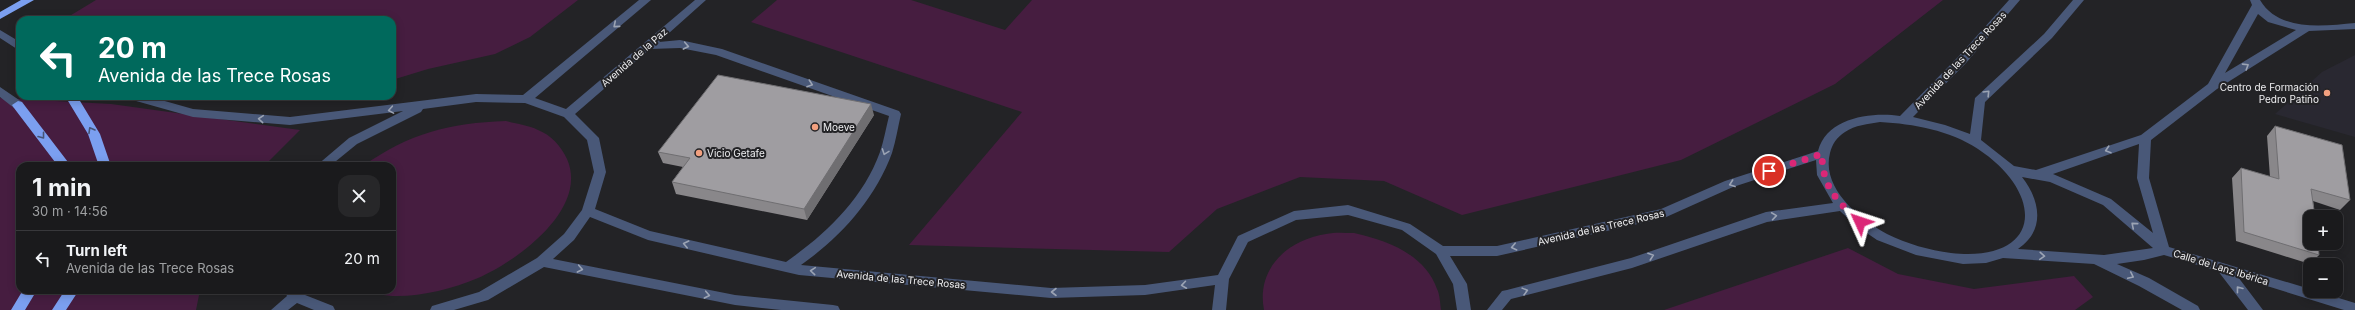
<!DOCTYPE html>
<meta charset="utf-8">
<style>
:root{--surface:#1a1a1c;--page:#272729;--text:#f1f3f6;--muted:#9fa1a3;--line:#38383b}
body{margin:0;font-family:Inter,sans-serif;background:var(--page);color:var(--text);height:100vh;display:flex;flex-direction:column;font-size:15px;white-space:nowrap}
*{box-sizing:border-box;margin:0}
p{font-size:13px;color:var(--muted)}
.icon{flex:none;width:22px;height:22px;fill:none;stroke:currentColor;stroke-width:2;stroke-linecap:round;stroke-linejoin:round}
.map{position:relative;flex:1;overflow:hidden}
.panel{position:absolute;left:16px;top:162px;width:380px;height:132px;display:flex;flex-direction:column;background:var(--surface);border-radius:12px;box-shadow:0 2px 10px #0003,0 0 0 1px var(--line)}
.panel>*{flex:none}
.banner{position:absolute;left:16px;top:16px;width:380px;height:84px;border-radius:12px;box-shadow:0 2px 10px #0003,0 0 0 1px var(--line);background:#00695c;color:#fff;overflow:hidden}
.controls{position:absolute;left:2303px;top:210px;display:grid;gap:8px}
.controls a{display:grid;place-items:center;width:40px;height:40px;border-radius:8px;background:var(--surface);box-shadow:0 2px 10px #0003,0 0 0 1px var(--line);font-size:20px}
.pin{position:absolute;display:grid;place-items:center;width:34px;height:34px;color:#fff;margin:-17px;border:2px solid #fff;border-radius:50%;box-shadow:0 1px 4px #0007}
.me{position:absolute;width:44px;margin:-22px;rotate:312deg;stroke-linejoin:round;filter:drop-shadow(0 0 3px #0008)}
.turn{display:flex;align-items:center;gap:14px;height:84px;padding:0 16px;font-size:18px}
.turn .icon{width:52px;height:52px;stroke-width:2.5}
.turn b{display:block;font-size:28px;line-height:34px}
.round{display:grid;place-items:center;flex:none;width:42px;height:42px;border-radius:12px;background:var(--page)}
.head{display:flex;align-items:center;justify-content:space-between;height:68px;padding:0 16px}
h1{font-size:24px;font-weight:700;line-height:30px}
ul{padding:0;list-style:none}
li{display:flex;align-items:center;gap:12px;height:56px;padding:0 16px;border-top:1px solid var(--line)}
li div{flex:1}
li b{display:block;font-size:15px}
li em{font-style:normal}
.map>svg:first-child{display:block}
.built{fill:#292831}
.green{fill:#461d40}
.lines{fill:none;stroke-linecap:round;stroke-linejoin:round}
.minor{fill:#495878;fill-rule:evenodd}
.highway{fill:#7b9ff0;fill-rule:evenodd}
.wall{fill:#89878a}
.shaded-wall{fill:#6f6e71}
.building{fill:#9f9da1;stroke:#6f6e71}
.oneway{stroke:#9ca4b4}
.oneway2{stroke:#465577}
.route{stroke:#db2777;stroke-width:7;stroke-dasharray:0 12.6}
.poi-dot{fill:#f2a07f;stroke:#232326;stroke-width:1.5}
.labels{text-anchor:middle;stroke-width:4;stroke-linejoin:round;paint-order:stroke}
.street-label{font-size:10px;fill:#efeff1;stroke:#232326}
.poi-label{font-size:10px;fill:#efeff1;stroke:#232326;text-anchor:start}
</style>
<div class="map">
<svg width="2355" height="310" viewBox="0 0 2355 310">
<rect width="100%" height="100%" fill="#232326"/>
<path class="built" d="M2355 55V137L2275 114 2322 72Z"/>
<path class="green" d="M96 0H578L530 37 495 54 428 69 392 80V20H63Z
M777 0H911L1005 30 1032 0H1943L1835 84 1681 160 1462 215 1384 181 1300 177 1217 209 1169 252 909 245 1022 112 751 22Z
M0 98 111 104 300 130 264 166H20V290H200L196 310H0Z
M506 121C516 124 528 125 538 130 551 135 561 146 567 159 589 209 517 261 478 278 452 289 420 297 392 296 380 295 368 292 356 290H392V166H363C410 133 449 123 506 121Z
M1354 233C1386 240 1425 254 1437 289 1440 295 1440 303 1441 310H1264C1256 269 1287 240 1326 234 1335 232 1345 233 1354 233Z
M1848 248 1898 274 1974 289 2074 276 2093 297 2075 310H1664Z"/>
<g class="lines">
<path class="minor" d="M639 0H651L535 98 566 109 695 0H706L659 42 680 40 722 49 899 111 901 114C898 127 896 140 892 153 875 199 841 237 801 265L1051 288 1145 285 1218 275 1238 236 1294 211 1348 205 1410 224 1443 246H1497L1661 209 1725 181 1818 151C1827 117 1872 112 1900 116L1958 57 2009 0H2020L1966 63 1913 117 1945 125 1970 134 1975 98 2044 34 2073 0H2084L2052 38 1985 102 1981 140 2014 166 2036 170 2141 135 2208 84 2252 5 2250 0H2260C2279 32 2323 26 2355 23V29L2309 31 2217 89 2151 140 2149 178 2169 247 2310 289V291H2316L2355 303V310H2344L2238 277 2263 310H2248L2218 271 2164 255 2144 260 2117 264 2149 278 2198 306 2200 310H2182L2139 286 2094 264 2003 258 1986 263 1963 264 1916 255 1877 240 1855 225 1840 211 1767 222 1632 268 1511 299 1502 310H1487L1502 291 1507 290 1631 258 1766 212 1833 203 1817 175 1816 160 1733 187 1664 218 1497 256H1450L1467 284 1471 310H1457L1453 284 1436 254 1402 230 1348 215 1296 220 1248 242 1229 279 1226 310H1212L1215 285 1145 295 1051 298 799 275 648 240 590 217 574 240 553 259 735 295 833 305 838 306 840 310H781L735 305 544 267 488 300 454 310H430L432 306 479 292 537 258 564 234 582 210 594 172 587 140 564 117 525 103 476 102 423 109 421 112 357 144 330 166H316L349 138 403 111 290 125 193 117 129 99 127 96H147L193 109 290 117 476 94 523 95ZM2258 14 2268 22 2296 30 2225 73ZM680 48 716 55 889 116C886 128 884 140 880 152 863 199 826 234 786 262L650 231 595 209 606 172 599 138 575 114 650 49ZM1880 122C1914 124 1949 130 1978 149 2046 194 2043 263 1951 253 1929 250 1907 244 1887 234 1859 219 1821 188 1830 153 1832 144 1837 137 1845 132 1855 125 1868 124 1880 122ZM2139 144 2137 178 2153 233 2111 199 2053 174ZM2022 177 2050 182 2103 205 2153 248 2104 255 2018 249C2046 230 2040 200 2022 177Z
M0 30 20 42V51L0 38Z
M0 87 22 102 24 105 22 108H14L0 97Z
M284 290H298L300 293 333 306 335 310H314L297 303 288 310H271L287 296Z"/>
<path class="highway" d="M21 0H34L0 19V12Z
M65 96H77L100 134 111 166H99L88 134Z
M18 101 22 102 71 166H58L14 108 12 105Z
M23 290H37L25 310H11Z
M65 290H79L66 310H52Z"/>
</g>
<path class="wall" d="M874 115 807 220 676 194 672 182 683 167 663 163 658 152Z
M2275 126 2350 200 2340 210 2313 201 2319 255 2310 264 2236 241 2232 178 2241 168 2270 177 2267 136Z"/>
<path class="shaded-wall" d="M871 104 874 115 807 220 804 209Z"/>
<path class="building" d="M718 75 871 104 804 209 672 182 690 158 658 152Z
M2275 126 2342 145 2350 200 2311 189 2315 217H2310V243H2318L2319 255 2244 232 2241 168 2279 179Z"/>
<defs><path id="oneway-chevron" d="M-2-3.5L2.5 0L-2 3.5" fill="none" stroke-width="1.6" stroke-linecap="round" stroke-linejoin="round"/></defs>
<g class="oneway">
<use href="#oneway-chevron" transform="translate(616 25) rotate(140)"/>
<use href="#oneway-chevron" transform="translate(686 46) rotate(11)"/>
<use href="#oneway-chevron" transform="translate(2246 66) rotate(-32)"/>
<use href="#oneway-chevron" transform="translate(810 84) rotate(19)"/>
<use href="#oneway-chevron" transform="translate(1987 93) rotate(-46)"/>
<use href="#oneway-chevron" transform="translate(391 110) rotate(170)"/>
<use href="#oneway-chevron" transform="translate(261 119) rotate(-175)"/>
<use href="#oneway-chevron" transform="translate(2108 150) rotate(162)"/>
<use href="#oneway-chevron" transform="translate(885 152) rotate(110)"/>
<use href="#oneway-chevron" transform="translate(1732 184) rotate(160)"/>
<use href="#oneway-chevron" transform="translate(1774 216) rotate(-8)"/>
<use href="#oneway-chevron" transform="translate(2134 225) rotate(-140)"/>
<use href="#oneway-chevron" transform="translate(686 244) rotate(-167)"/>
<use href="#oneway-chevron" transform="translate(1514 247) rotate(167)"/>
<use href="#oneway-chevron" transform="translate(1651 256) rotate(-19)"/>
<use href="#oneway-chevron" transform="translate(2042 256) rotate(4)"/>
<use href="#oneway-chevron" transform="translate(580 269) rotate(11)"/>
<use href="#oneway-chevron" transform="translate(813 271) rotate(-175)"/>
<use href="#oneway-chevron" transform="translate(2131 276) rotate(25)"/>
<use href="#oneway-chevron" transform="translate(1184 285) rotate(172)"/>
<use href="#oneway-chevron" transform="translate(2239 289) rotate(-128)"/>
<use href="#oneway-chevron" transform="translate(1525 291) rotate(-15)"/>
<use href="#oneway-chevron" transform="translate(1054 292) rotate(-180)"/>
<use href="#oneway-chevron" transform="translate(707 295) rotate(11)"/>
</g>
<g class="oneway2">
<use href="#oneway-chevron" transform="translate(91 130) rotate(-120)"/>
<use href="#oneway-chevron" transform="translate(42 136) rotate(52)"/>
</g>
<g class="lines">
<path class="route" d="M1769 171 1822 154C1822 187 1837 201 1860 222"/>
</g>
<g class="poi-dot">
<circle cx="2327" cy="93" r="4"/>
<circle cx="815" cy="127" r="4"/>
<circle cx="699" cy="153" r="4"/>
</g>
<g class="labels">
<g class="street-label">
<text transform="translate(634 57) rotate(-41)" y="4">Avenida de la Paz</text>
<text transform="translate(1960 60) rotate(-47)" y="4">Avenida de las Trece Rosas</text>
<text transform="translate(1601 227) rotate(-13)" y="4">Avenida de las Trece Rosas</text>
<text transform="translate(2221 267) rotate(17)" y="4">Calle de Lanz Ibérica</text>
<text transform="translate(901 279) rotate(5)" y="4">Avenida de las Trece Rosas</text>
</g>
<g class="poi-label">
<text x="2319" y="91" text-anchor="end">Centro de Formación<tspan x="2319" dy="12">Pedro Patiño</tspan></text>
<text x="823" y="131">Moeve</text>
<text x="707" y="157">Vicio Getafe</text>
</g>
</g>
</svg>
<div class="controls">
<a>+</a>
<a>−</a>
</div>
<div class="pin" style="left:1769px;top:171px;background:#d93025"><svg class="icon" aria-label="arrive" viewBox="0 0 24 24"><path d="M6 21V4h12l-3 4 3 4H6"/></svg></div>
<svg class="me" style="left:1860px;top:222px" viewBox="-20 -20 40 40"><path d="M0-17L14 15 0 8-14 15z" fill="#db2777" stroke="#fff" stroke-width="4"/></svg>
<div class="banner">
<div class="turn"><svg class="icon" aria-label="left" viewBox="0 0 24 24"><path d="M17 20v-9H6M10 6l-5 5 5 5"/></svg><div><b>20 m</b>Avenida de las Trece Rosas</div></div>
</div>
<section class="panel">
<div class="head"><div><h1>1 min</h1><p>30 m · 14:56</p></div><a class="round"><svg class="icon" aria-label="close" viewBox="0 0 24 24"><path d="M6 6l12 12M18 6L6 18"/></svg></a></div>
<ul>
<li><svg class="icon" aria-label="left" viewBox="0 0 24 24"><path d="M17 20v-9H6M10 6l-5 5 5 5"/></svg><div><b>Turn left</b><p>Avenida de las Trece Rosas</p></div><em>20 m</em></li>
</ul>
</section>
</div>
